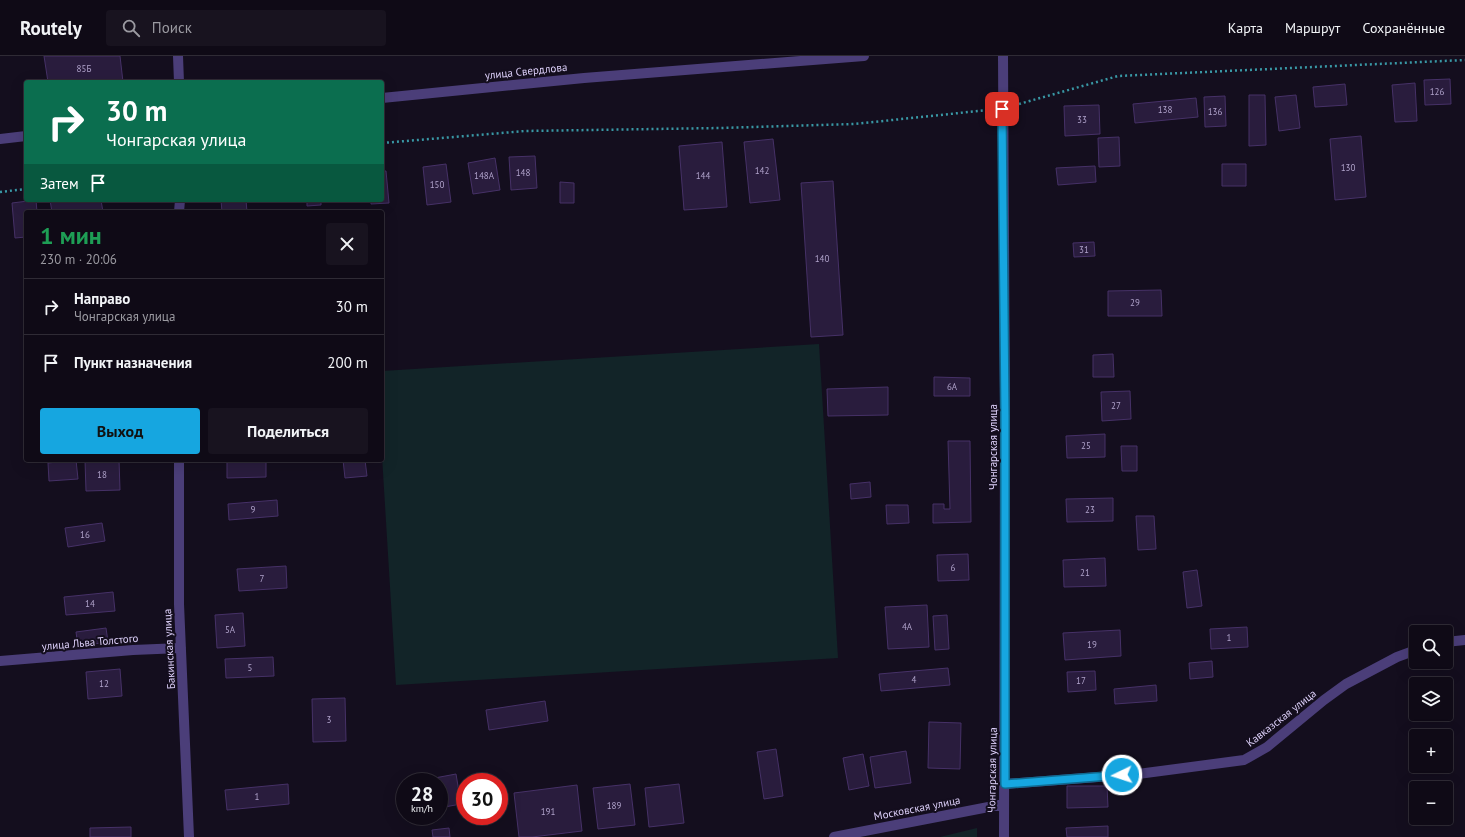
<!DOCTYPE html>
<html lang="ru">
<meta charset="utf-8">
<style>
:root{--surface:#0f0a16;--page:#18131f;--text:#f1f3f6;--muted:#9b9aa1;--line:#2f2b35;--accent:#16a6e0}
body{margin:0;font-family:"PT Sans",sans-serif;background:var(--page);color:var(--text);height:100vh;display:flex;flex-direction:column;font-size:15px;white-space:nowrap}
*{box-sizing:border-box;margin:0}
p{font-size:13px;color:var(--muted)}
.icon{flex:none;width:22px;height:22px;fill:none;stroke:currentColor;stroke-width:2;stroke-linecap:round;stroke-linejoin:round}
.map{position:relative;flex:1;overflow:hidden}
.side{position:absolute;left:24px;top:154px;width:360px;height:252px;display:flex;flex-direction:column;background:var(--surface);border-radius:4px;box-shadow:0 4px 16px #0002,0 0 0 1px var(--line)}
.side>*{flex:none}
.top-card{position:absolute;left:24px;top:24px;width:360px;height:122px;border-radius:4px;box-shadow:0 4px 16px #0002,0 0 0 1px var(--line);background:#0b6e4f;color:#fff;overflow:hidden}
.controls{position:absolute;left:1409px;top:569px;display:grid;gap:8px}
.controls a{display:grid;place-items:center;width:44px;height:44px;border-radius:4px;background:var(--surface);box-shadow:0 4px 16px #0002,0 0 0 1px var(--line);font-size:20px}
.speed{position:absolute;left:396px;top:717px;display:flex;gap:8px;font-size:20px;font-weight:700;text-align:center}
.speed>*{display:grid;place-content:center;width:52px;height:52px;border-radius:50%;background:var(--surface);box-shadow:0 4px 16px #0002,0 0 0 1px var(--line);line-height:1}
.speed small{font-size:10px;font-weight:400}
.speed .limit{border:6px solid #d22;background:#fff;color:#111}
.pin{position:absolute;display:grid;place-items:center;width:34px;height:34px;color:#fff;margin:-17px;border-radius:8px;box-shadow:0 2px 6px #0006}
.me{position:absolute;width:44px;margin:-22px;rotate:266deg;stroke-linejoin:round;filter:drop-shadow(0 0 3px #0008)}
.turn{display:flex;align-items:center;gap:14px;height:84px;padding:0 16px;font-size:18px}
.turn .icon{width:52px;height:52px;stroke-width:2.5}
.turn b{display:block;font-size:28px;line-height:34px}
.then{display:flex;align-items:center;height:38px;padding:0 16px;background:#0003;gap:8px;font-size:15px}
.round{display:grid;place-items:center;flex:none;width:42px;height:42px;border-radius:4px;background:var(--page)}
.summary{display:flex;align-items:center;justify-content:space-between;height:68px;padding:0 16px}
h1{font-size:24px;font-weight:700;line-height:30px;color:#1e9e55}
.button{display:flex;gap:8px;margin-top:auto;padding:8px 16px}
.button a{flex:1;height:46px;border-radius:4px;background:var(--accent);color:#111;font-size:16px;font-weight:700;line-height:46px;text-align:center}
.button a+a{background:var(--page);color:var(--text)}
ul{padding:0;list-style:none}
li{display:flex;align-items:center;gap:12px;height:56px;padding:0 16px;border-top:1px solid var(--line)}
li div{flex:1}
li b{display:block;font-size:15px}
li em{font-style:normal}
header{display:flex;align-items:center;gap:24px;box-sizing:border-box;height:56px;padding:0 20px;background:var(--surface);border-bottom:1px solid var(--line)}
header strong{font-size:19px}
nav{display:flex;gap:22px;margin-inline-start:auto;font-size:14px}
.search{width:280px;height:36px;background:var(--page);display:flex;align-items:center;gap:10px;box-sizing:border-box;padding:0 14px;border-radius:4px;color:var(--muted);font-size:15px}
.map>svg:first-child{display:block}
.green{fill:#122428}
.building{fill:#291c3d;stroke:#463167}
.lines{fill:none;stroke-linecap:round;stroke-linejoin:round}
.path{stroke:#3998a5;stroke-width:2.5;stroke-dasharray:2 3;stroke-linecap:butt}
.minor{stroke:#4b3e79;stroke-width:10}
.route-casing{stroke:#0e6c92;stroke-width:10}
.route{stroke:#16a6e0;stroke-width:7}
.labels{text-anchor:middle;stroke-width:4;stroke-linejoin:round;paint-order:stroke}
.number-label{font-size:9px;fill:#b0a3cb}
.street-label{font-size:11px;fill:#ddd0fa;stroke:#140e1e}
</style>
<header>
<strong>Routely</strong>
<div class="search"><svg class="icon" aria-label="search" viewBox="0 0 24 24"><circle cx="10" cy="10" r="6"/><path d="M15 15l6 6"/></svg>Поиск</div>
<nav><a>Карта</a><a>Маршрут</a><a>Сохранённые</a></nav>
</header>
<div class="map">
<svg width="1465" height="781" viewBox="0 0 1465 781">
<rect width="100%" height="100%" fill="#140e1e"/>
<path class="green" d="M819 288 838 602 396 629 382 400V315Z
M977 772V781H940Z"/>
<path class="building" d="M44 0H120L123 26H48Z
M1450 23 1451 48 1425 49 1424 24Z
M1415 27 1417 65 1395 66 1392 29Z
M1345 28 1347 49 1315 51 1313 31Z
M1249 39H1265L1266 89 1249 90Z
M1296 39 1300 72 1279 75 1275 41Z
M1225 40 1226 70 1205 71 1204 41Z
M1196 42 1198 61 1135 67 1133 48Z
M1099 49 1100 78 1065 80 1064 50Z
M1361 80 1366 141 1335 144 1330 83Z
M1119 81 1120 110 1099 111 1098 82Z
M773 83 780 144 750 147 744 86Z
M722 86 727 151 684 154 679 90Z
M535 100 537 132 511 134 509 101Z
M495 102 500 134 473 138 468 107Z
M446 108 451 146 427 149 423 111Z
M1222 108H1246V130H1222Z
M1095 110 1096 126 1058 129 1056 112Z
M382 115H386L389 147 371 148V144H382Z
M833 125 843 279 811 281 801 127Z
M560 126 574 127V147H560Z
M36 144 37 156H26V181L15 182 12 147Z
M50 144H101L103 156H52Z
M221 144H246L247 156H222Z
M307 144H321V149L307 150Z
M1094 186 1095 200 1074 201 1073 187Z
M1161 234 1162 260H1108V235Z
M1113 298 1114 321H1093V299Z
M934 321 970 322V340H934Z
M888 331V359L828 360 827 333Z
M1130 335 1131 363 1102 365 1101 336Z
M1105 378V401L1067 402 1066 380Z
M948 385H970L971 466 933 467V448H944V453H950Z
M1121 390H1137V415H1122Z
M76 404 78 423 49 425 48 407Z
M85 404H119L120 434 86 435Z
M227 404H266V421L227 422Z
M343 404H365L367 420 345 422Z
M870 426 871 441 851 443 850 428Z
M1113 442V465L1067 466 1066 443Z
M277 444 278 460 229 464 228 448Z
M886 449H908L909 467 887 468Z
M1136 460H1154L1156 493 1138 494Z
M102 467 105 485 68 491 65 472Z
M968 498 969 524 938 525 937 499Z
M1105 502 1106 530 1064 531 1063 504Z
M286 510 287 532 239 535 237 513Z
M1197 514 1202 550 1187 552 1183 516Z
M113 536 115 555 66 559 64 541Z
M927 549 929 591 888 593 885 551Z
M243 557 245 590 217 592 215 559Z
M947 559 949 593 935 594 933 560Z
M1247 571 1248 591 1211 593 1210 573Z
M106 572 108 586 78 590 76 576Z
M1120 574 1121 600 1065 604 1063 577Z
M273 601 274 620 226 622 225 603Z
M1212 605 1213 621 1190 623 1189 607Z
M948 612 950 629 881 635 879 618Z
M120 613 122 640 88 643 86 616Z
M1095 615 1096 634 1068 636 1067 616Z
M1156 629 1157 645 1115 648 1114 633Z
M345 642 346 685 313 686 312 643Z
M545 645 548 665 489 674 486 654Z
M929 666 961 667 960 713 928 712Z
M776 693 783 740 764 743 757 696Z
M906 695 911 727 875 732 870 701Z
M863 698 869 730 849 734 843 702Z
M456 718 461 748 439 752V726H424V724Z
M288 728 289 748 227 754 225 734Z
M630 728 635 769 598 773 593 732Z
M679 728 684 767 649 771 645 732Z
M577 729 582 775 532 781H519L514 737Z
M1067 730H1107L1108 751 1067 752Z
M1108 770V781H1067L1066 772Z
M131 771V781H90V772Z
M449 772 450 781H433L432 774Z"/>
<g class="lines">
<path class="path" d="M1019 48 1118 20 1465 4
M382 87 525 75 720 72 854 68 988 54
M0 136 26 133"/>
<path class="minor" d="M178 0 179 26
M1003 0 1005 359 1004 781
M382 42 584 22 864 0
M0 83 26 80
M179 156 180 144
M179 404V548L189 781
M1446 586 1465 584
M0 605 133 594 181 592
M1005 728 1138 718 1244 704 1267 691 1324 644 1346 628 1397 601 1416 594
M834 781 1004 748"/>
</g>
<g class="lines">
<g class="route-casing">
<path id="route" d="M1002 53 1005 359V728L1122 719"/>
</g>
<use href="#route" class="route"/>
</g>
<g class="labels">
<g class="number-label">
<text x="84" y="16">85Б</text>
<text x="1437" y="39">126</text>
<text x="1165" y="57">138</text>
<text x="1215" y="59">136</text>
<text x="1082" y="67">33</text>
<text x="1348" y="115">130</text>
<text x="762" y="118">142</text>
<text x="523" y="120">148</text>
<text x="484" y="123">148А</text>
<text x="703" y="123">144</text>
<text x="437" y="132">150</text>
<text x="1084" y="197">31</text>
<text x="822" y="206">140</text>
<text x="1135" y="250">29</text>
<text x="952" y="334">6А</text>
<text x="1116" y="353">27</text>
<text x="1086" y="393">25</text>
<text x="102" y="422">18</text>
<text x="253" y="457">9</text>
<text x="1090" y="457">23</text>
<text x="85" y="482">16</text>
<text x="953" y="515">6</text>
<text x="1085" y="520">21</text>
<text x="262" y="526">7</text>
<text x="90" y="551">14</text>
<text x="907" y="574">4А</text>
<text x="230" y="577">5А</text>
<text x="1229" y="585">1</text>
<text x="1092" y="592">19</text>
<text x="250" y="615">5</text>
<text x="914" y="627">4</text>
<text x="1081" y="628">17</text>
<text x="104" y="631">12</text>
<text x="329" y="667">3</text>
<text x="257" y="744">1</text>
<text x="614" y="753">189</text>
<text x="548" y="759">191</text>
</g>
<g class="street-label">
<text transform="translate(526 15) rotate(-6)" y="4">улица Свердлова</text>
<text transform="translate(993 391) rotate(-90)" y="4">Чонгарская улица</text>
<text transform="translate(90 586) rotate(-5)" y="4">улица Льва Толстого</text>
<text transform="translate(169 593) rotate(-93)" y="4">Бакинская улица</text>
<text transform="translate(1281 662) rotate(-38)" y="4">Кавказская улица</text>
<text transform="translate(992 714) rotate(-89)" y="4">Чонгарская улица</text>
<text transform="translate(917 752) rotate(-11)" y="4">Московская улица</text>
</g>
</g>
</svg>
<div class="controls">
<a><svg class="icon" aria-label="search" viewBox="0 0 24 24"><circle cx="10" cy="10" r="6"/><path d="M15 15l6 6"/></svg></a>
<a><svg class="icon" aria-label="layers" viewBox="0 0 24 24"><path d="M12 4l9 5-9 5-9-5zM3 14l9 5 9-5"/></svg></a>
<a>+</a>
<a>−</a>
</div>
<div class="speed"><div>28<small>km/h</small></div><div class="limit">30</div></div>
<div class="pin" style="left:1002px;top:53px;background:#d93025"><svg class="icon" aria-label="arrive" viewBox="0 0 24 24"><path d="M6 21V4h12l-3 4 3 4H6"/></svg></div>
<svg class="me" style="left:1122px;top:719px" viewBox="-20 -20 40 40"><circle r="17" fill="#16a6e0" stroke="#fff" stroke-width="3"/><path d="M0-11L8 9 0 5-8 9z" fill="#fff"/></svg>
<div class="top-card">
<div class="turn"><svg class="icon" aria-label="right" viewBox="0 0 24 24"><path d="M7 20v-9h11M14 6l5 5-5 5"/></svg><div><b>30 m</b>Чонгарская улица</div></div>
<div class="then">Затем<svg class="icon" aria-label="arrive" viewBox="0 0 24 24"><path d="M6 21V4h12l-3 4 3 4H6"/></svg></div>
</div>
<section class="side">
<div class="summary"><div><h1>1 мин</h1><p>230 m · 20:06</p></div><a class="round"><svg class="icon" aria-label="close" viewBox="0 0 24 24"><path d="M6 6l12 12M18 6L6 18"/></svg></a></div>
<ul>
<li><svg class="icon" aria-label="right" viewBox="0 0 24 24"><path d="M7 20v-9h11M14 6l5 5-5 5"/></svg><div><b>Направо</b><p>Чонгарская улица</p></div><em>30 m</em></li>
<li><svg class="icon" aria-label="arrive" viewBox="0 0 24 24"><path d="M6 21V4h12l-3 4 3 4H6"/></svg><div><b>Пункт назначения</b></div><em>200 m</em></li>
</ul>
<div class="button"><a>Выход</a><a>Поделиться</a></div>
</section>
</div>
